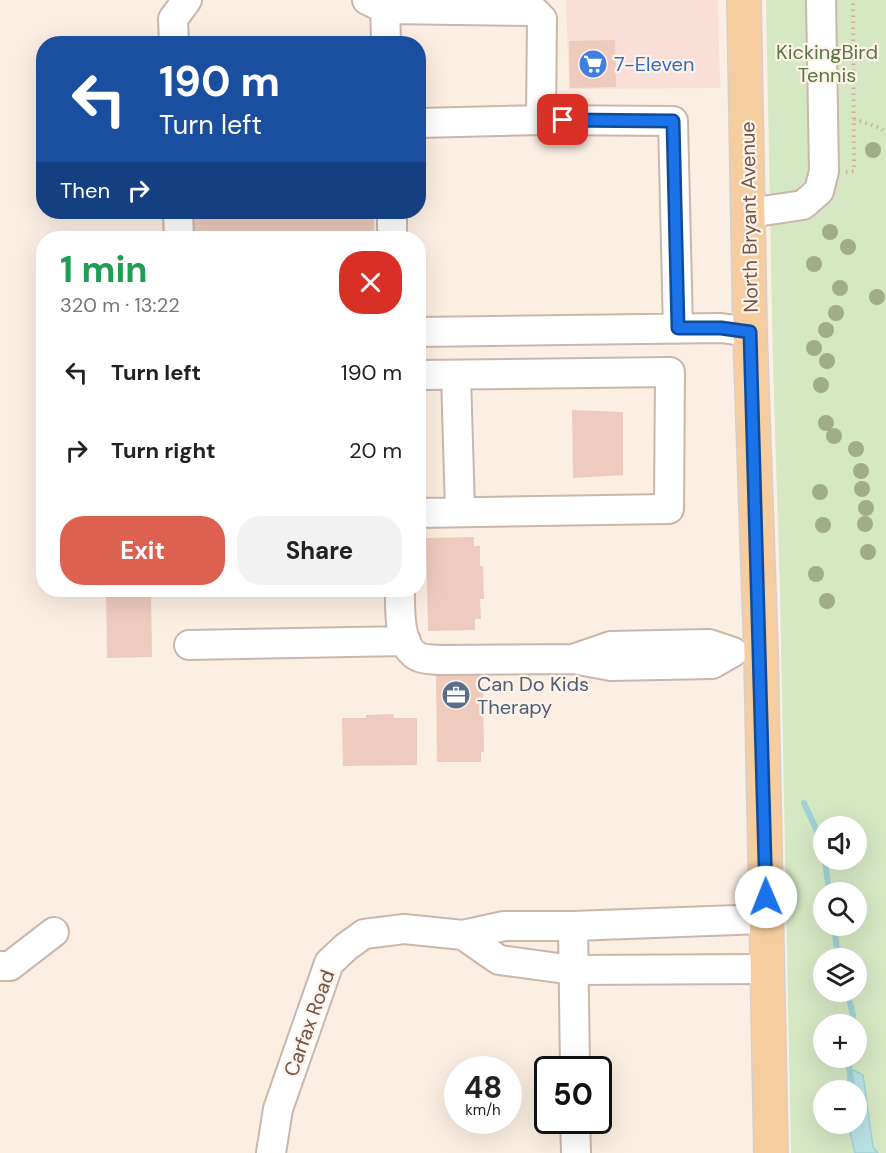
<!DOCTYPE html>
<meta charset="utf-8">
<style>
:root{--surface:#fff;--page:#f2f2f2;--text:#222;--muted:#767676;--accent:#dd6150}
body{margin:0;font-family:"DM Sans",sans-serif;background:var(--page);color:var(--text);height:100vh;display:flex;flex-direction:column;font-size:22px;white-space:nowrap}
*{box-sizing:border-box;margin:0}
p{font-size:20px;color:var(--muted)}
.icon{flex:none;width:33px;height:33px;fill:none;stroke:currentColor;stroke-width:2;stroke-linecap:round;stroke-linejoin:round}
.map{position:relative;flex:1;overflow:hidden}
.details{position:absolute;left:36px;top:231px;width:390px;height:366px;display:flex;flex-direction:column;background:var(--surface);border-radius:24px;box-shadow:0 6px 24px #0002}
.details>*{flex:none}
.banner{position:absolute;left:36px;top:36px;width:390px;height:183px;border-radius:24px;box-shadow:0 6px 24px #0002;background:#1a4fa0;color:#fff;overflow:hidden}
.buttons{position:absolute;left:813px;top:816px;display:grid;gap:12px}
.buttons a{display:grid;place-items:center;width:54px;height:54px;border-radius:50%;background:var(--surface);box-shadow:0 6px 24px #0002;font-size:30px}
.speed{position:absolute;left:444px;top:1056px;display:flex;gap:12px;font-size:30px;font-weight:700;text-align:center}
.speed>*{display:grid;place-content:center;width:78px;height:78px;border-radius:50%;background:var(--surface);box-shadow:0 6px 24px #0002;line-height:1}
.speed small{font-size:15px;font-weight:400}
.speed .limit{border:3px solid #111;border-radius:9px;background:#fff;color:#111}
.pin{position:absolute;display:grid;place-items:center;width:51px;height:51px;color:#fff;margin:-26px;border-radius:12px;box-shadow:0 3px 9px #0006}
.me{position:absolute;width:66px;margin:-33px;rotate:359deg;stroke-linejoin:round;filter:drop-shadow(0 0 4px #0008)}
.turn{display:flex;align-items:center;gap:21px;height:126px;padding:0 24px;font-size:27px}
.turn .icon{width:78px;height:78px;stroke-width:2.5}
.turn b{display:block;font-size:42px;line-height:51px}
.then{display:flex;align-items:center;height:57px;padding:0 24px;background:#0003;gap:12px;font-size:22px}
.round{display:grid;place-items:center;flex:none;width:63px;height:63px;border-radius:24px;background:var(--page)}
.summary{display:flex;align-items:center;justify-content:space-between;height:102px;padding:0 24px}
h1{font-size:36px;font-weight:700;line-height:45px;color:#1e9e55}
.primary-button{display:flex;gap:12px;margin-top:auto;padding:12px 24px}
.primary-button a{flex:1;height:69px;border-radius:24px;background:var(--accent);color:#fff;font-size:24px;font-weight:700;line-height:69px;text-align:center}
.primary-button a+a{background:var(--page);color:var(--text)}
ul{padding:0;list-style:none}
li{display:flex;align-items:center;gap:18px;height:78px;padding:0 24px}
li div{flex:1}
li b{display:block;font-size:22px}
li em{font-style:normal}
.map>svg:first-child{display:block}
.commercial{fill:#faded8}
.green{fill:#d5e7c3;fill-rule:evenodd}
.water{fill:#b9e1e3;stroke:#a0d1d4;stroke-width:1.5}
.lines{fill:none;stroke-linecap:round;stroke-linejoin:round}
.stream{stroke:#a0d1d4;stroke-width:6}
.building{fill:#eecbbd}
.minor-casing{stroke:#cbb6ab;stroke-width:32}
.major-casing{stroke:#d7cfcd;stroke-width:36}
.path{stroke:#d3afa0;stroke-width:4;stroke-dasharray:1.5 4.5;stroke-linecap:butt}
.minor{stroke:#fff;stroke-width:28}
.major{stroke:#f5cd9f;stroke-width:33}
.tree{fill:#a1ac8b}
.route-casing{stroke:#114b97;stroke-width:15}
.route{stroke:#1a73e8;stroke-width:10}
.labels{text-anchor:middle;stroke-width:4.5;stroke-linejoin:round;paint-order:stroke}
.park-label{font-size:20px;fill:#587643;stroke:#fef3e9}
.shop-label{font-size:20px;fill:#366cbe;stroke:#fef3e9;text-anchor:start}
.street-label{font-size:20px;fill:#71554b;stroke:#fef3e9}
.service-label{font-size:20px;fill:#4e5e75;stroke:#fef3e9;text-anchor:start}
</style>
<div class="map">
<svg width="886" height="1153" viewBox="0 0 886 1153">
<rect width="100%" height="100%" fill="#fbefe3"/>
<path class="commercial" d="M566 0H718L720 88 569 89Z"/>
<path class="green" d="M766 0H886V1153H791L780 591 773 362ZM824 826H856V860H824ZM824 892H856V926H824ZM824 958H856V992H824ZM824 1024H856V1058H824ZM824 1090H856V1124H824Z"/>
<path class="water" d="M849 1068 863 1075 873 1147 878 1153H855L848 1124H856V1090H847Z"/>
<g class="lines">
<path class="stream" d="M804 803 822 842 824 849
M825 860 829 892
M834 926 838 958
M847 992 853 1015 852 1024
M850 1058 849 1068 853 1090"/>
</g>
<path class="building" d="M365 36V44H190V39Z
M615 40 616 87 570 88 569 41Z
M193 212H374V238H193Z
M572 410 623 412V475L573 478Z
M474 537V546H480V566H483L484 599H480L481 619H475V630L428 631 426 538Z
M106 590H151L152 657 107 658Z
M480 673V684H483L484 752H481V762H437L436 674Z
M393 714 394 718H417V765L343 766 342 718H366V715Z"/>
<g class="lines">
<g class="minor-casing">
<path id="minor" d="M367 0 385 9 534 11 542 19 541 120 673 121 678 329
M385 0 386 44
M174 44 173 19 187 0
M418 123 541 120
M178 212 179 238
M392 212V238
M749 213 803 205 819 191 824 171 821 0
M418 332 721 328 750 332
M418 375 670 372 669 509 418 513
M456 375 460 512
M400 590C400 609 398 648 419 657 425 660 433 659 439 660L573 659 611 666 712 664 733 652 709 644 611 646 573 659
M189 645 406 641
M573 926 575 1070
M463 935 499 960 573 970 768 969
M0 966H10L54 932
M575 1120 576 1153
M271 1153 278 1109 329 963 346 947 364 934 404 929 463 935 504 926H573L767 919"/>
</g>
<g class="major-casing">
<path id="major" d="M744 0 750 332 761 653 771 1153"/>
</g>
<path class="path" d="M854 119 881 128 886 134
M846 172 854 171 853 0"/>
<use href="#minor" class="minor"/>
<use href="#major" class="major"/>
</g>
<g class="tree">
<circle cx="873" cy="150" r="8"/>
<circle cx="830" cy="232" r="8"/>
<circle cx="848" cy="247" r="8"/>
<circle cx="814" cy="264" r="8"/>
<circle cx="840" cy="288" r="8"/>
<circle cx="877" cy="297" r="8"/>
<circle cx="836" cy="313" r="8"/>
<circle cx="826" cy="330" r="8"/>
<circle cx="814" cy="348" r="8"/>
<circle cx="827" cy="361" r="8"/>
<circle cx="821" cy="385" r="8"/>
<circle cx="826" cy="423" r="8"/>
<circle cx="834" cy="436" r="8"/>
<circle cx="856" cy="449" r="8"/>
<circle cx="861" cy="471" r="8"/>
<circle cx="862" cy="489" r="8"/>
<circle cx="820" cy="492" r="8"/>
<circle cx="866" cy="508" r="8"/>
<circle cx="865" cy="524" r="8"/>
<circle cx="823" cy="525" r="8"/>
<circle cx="868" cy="552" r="8"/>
<circle cx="816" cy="574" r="8"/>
<circle cx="827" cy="601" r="8"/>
</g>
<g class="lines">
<g class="route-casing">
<path id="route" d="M563 120 673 121 678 328H721L750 332 766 897"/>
</g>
<use href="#route" class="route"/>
</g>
<defs>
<g id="supermarket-disc" transform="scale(1.5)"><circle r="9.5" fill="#3f7fe0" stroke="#fef3e9"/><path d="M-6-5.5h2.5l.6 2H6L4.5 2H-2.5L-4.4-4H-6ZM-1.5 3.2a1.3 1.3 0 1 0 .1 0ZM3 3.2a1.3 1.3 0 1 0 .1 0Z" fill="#fff"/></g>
<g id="office-disc" transform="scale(1.5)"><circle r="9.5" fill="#5c6f8a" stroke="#fef3e9"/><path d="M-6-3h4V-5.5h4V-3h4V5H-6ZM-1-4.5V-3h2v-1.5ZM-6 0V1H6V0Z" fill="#fff"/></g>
</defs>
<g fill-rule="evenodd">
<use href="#supermarket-disc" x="593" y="64"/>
<use href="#office-disc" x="456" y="695"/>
</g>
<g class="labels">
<g class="park-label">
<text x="827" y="59">KickingBird<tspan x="827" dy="23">Tennis</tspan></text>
</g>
<g class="shop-label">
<text x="614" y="71">7-Eleven</text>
</g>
<g class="street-label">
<text transform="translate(749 217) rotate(-91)" y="7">North Bryant Avenue</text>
<text transform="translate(309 1023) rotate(-70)" y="7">Carfax Road</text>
</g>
<g class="service-label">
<text x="477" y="691">Can Do Kids<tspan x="477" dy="23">Therapy</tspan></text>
</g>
</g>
</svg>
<div class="buttons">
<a><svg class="icon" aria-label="sound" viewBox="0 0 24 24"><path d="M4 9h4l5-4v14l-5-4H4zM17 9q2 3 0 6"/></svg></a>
<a><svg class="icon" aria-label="search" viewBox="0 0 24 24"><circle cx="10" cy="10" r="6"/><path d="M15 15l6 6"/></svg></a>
<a><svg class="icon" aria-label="layers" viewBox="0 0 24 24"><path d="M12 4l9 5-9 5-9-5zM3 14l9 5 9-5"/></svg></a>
<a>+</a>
<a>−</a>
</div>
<div class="speed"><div>48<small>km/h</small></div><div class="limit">50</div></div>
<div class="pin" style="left:563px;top:120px;background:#d93025"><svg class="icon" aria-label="arrive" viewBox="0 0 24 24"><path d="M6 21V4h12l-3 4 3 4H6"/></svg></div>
<svg class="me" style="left:766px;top:897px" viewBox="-20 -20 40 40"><circle r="19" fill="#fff"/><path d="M0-13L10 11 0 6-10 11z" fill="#1a73e8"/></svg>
<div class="banner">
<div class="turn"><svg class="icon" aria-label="left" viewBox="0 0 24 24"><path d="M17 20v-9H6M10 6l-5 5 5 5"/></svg><div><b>190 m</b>Turn left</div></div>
<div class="then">Then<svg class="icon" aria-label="right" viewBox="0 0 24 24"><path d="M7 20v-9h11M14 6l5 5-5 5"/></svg></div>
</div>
<section class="details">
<div class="summary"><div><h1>1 min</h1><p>320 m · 13:22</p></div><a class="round" style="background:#d93025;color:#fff"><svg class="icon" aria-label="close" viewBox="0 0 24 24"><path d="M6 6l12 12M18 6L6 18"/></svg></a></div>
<ul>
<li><svg class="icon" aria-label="left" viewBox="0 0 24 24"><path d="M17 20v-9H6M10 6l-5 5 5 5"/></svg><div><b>Turn left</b></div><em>190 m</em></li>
<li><svg class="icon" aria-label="right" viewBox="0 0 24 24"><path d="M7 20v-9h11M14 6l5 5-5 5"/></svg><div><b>Turn right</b></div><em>20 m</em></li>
</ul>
<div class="primary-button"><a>Exit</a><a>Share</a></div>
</section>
</div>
